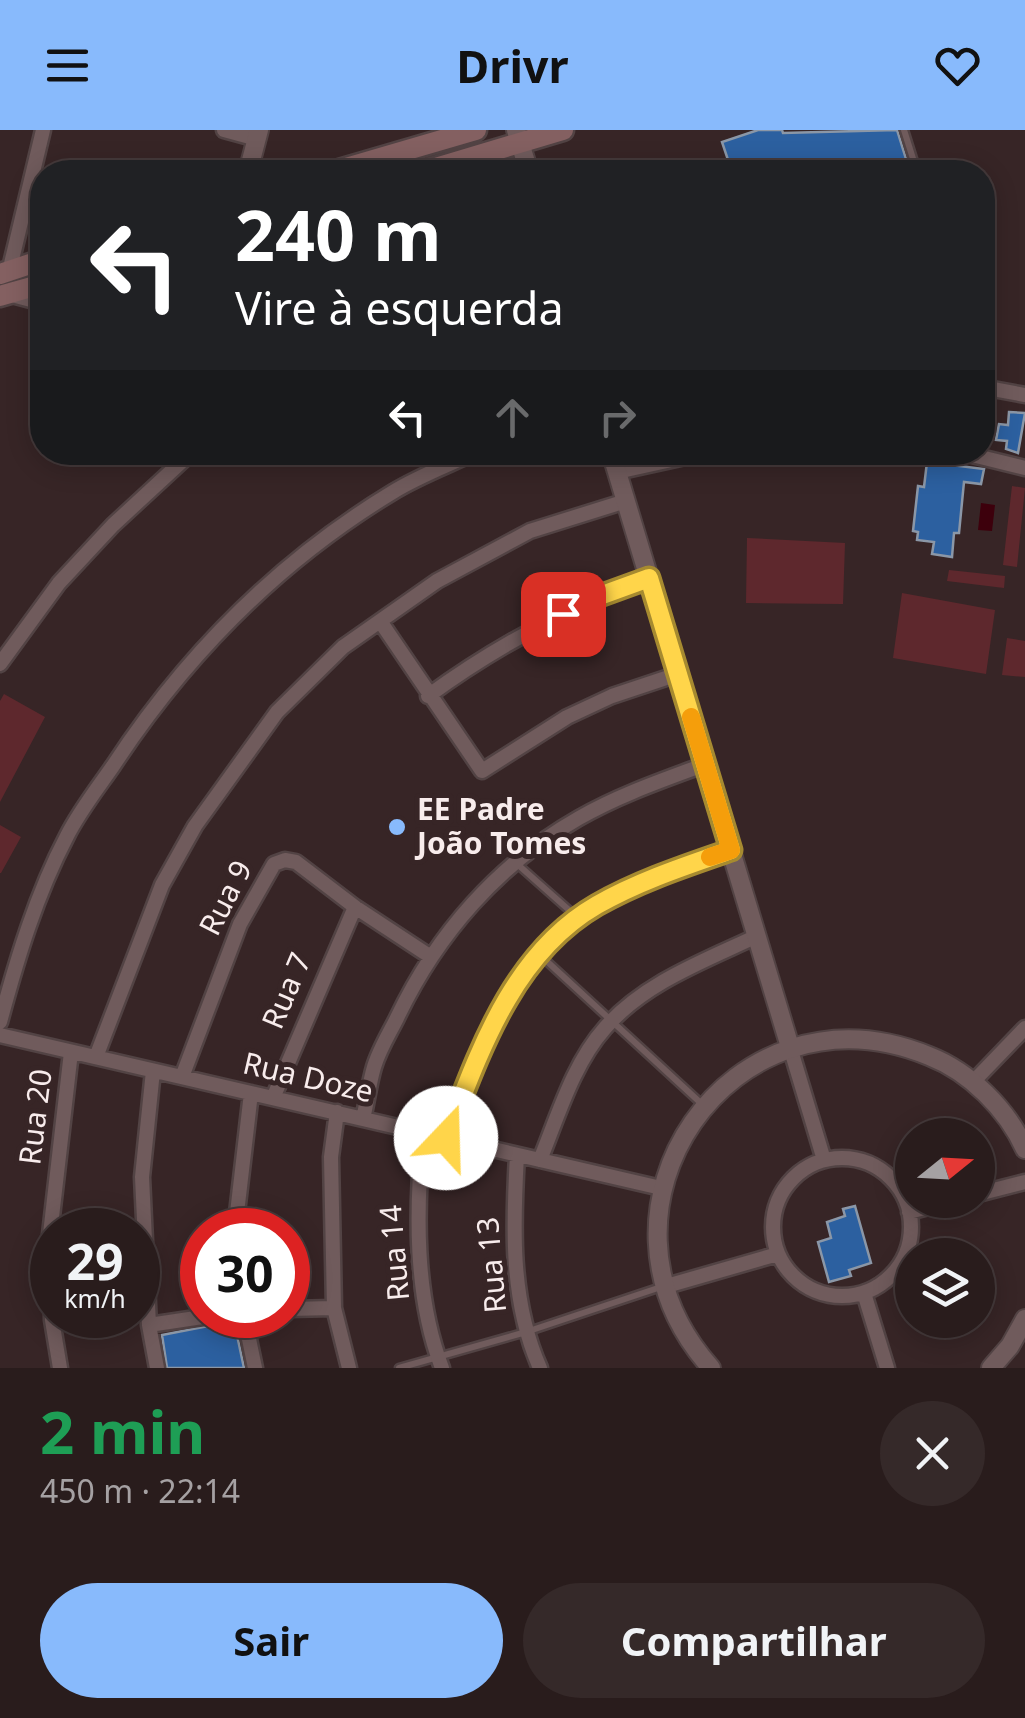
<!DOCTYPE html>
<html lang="pt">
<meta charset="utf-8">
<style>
:root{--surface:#291c1c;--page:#352929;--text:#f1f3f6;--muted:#a5a1a3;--line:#453a3b;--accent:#88bafc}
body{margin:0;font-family:"Noto Sans",sans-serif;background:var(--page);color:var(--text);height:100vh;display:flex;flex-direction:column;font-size:38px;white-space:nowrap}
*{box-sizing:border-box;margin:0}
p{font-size:32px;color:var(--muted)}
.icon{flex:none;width:55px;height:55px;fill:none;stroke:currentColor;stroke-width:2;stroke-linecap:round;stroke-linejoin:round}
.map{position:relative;height:1238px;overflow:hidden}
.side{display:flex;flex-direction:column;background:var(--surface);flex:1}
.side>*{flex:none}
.guide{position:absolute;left:30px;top:30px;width:965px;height:305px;border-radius:40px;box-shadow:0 5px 25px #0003,0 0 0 2px var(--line);background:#202124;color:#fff;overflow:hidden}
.needle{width:65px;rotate:72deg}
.fabs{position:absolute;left:895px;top:988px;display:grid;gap:20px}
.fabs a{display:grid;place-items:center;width:100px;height:100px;border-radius:50%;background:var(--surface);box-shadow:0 5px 25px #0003,0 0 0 2px var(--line);font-size:50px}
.speed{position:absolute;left:30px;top:1078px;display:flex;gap:20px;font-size:50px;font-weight:700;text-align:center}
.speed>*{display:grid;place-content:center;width:130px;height:130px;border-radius:50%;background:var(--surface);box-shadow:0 5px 25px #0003,0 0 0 2px var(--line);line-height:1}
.speed small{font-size:25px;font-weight:400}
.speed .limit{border:15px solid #d22;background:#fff;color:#111}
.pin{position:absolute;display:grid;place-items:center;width:85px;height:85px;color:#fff;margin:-42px;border-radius:20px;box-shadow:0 5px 15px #0006}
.me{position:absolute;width:110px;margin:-55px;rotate:21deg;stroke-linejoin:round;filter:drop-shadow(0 0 8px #0008)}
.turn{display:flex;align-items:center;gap:35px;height:210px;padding:0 40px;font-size:45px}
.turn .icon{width:130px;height:130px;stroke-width:2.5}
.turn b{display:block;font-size:70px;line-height:85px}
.lanes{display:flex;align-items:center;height:95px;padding:0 40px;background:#0003;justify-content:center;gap:50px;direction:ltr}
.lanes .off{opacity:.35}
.round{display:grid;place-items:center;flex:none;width:105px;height:105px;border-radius:52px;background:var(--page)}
.head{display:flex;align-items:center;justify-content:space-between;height:170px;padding:0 40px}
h1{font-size:60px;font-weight:700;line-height:75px;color:#1e9e55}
.cta{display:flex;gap:20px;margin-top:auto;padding:20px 40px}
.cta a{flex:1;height:115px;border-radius:60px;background:var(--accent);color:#111;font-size:40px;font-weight:700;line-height:115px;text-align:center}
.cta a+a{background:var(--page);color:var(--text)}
header{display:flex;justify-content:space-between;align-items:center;height:130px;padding:0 40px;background:var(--accent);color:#111;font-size:45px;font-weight:700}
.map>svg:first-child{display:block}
.green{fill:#5e282d}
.water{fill:#3d000c}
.building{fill:#2c60a0;stroke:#8b97a7;stroke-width:2.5}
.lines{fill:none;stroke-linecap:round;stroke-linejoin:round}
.service-casing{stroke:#524344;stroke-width:11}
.minor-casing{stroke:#524344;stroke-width:19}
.tertiary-casing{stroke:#524344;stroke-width:22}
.secondary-casing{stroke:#524344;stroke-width:25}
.service{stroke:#705b5c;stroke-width:6}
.minor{stroke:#705b5c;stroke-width:14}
.tertiary{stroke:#705b5c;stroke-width:18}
.secondary{stroke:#846061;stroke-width:20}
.route-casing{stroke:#a68a30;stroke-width:25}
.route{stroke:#ffd54a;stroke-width:18}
.slow{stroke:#f59e0b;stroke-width:18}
.poi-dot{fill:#88bafc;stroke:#372526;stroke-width:4}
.labels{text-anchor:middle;stroke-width:10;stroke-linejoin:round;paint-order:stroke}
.poi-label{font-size:30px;font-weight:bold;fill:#f8ecec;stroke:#372526;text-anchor:start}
.street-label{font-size:30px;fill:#f8ecec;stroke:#372526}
</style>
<header><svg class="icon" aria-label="menu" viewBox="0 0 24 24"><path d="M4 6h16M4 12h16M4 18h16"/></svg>Drivr<svg class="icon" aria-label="heart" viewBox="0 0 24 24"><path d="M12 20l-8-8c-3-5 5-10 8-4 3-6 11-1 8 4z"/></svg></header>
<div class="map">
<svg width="1025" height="1238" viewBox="0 0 1025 1238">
<rect width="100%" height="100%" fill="#372526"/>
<path class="green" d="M1012 356 1025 358 1017 437 1003 435Z
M747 408 845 413 843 474 746 473Z
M949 440 1005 446 1004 458 947 451Z
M902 463 995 480 986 544 893 528Z
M1007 508 1025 511V547L1002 545Z
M4 564 45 587 0 672V571Z
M0 695 21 707 1 743H0Z"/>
<path class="water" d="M981 373 995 375 992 401 978 400Z"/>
<path class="building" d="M758 0H782L783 3 897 0 906 29 871 42H742L740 36 731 39 722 12Z
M1009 282 1025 283 1018 323 1006 319 1007 311 996 310 999 294 1008 295Z
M927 332 984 339 981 354 964 352 959 403H954L952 427 932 424 934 412 917 410 918 402 913 401 918 356 924 357Z
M855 1076 871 1133 849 1140 851 1146 829 1152 818 1112 831 1108 827 1092 845 1086 843 1079Z
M234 1191 244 1238H167L162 1205Z"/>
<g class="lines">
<g class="service-casing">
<path id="service" d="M904 0 915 35
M516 733 578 788
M540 825 704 976
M399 1238 526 1202 661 1157"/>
</g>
<g class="minor-casing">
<path id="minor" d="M224 0 257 9
M9 142 43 0
M12 165 42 173
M982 257 1025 265
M960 322 1025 338
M617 342 708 322
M380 491 482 641 567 587 612 566 678 544
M0 534 59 453 113 395 192 322
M428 566C496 516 570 477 649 447
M0 892C17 829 36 765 67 706 79 682 97 659 113 636 186 525 279 431 393 362 419 346 449 335 476 322
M0 905 661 1058
M790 917 824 1030
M96 927 162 755 195 696 277 582 343 517 437 451 530 401 626 371
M153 941 142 1047 149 1195 157 1238
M182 947 240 794 274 734 285 730 296 732 355 777 431 827
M973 952 1025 898
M273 968 355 777
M337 982 331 1027 334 1178 349 1238
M363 989C367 972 369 954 374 937 379 920 389 904 397 888 437 804 498 734 579 688 619 665 663 650 706 634
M423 1003C416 1079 414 1165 442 1238
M445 1008C479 923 512 824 597 775 639 751 685 736 731 720
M517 1025C513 1096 510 1171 540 1238
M773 1097a69 69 0 1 1 138 0a69 69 0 1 1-138 0Z
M540 1030C558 986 573 934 605 898 644 853 704 831 757 806
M978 1064 1025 1052
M909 1082 955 1070
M235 1100 251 963
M663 1157 778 1124
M864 1163 887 1238
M288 1179 334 1178
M244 1185 255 1238
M149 1195 216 1185
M60 1238 52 1190 50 1104 71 922"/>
</g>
<g class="tertiary-casing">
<path id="tertiary" d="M516 0 529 42
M248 42 259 0
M611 322 790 917
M711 1238C570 1080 731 845 929 926 970 942 1007 979 1025 1019
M991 1238 1010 1216 1025 1189"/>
</g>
<g class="secondary-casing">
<path id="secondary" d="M332 42 476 0
M422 42 563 0
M0 144 42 130
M0 166 42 154"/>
</g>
<use href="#service" class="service"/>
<use href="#minor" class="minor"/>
<use href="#tertiary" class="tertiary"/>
<use href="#secondary" class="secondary"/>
</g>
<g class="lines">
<g class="route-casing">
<path id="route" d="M446 1008C479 923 512 824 597 775 639 751 685 736 731 720L649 448 594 468 563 484"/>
</g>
<use href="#route" class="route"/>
<path class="slow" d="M691 587 731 720 710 727"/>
</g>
<circle class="poi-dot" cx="397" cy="697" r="10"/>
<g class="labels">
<g class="poi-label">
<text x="417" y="690">EE Padre<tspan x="417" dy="34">João Tomes</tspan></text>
</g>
<g class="street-label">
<text transform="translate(226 768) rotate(-63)" y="10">Rua 9</text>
<text transform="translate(287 861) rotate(-67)" y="10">Rua 7</text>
<text transform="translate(308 948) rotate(13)" y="10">Rua Doze</text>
<text transform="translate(36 987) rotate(-83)" y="10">Rua 20</text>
<text transform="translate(395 1123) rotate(-95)" y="10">Rua 14</text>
<text transform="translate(492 1135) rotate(-95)" y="10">Rua 13</text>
</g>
</g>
</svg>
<div class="fabs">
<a><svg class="needle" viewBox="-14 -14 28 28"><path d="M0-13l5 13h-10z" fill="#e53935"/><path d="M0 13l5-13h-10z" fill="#a5a1a3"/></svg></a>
<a><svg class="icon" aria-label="layers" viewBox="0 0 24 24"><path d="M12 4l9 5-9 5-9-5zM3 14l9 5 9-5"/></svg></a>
</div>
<div class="speed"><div>29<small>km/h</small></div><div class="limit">30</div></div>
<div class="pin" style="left:563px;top:484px;background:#d93025"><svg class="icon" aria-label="arrive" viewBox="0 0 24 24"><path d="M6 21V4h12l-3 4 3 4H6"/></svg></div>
<svg class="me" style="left:446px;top:1008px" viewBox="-20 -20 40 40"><circle r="19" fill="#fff"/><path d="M0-13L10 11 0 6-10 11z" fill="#ffd54a"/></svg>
<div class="guide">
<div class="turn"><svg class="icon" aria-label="left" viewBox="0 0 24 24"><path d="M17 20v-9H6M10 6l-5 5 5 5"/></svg><div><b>240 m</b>Vire à esquerda</div></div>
<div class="lanes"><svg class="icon" aria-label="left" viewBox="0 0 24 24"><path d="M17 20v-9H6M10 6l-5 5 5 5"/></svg><svg class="icon off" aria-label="ahead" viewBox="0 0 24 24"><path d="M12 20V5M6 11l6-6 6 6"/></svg><svg class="icon off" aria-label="right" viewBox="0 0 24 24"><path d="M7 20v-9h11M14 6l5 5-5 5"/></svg></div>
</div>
</div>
<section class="side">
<div class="head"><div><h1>2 min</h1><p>450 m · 22:14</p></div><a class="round"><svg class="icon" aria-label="close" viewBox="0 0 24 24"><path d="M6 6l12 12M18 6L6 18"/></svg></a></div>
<div class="cta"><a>Sair</a><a>Compartilhar</a></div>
</section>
